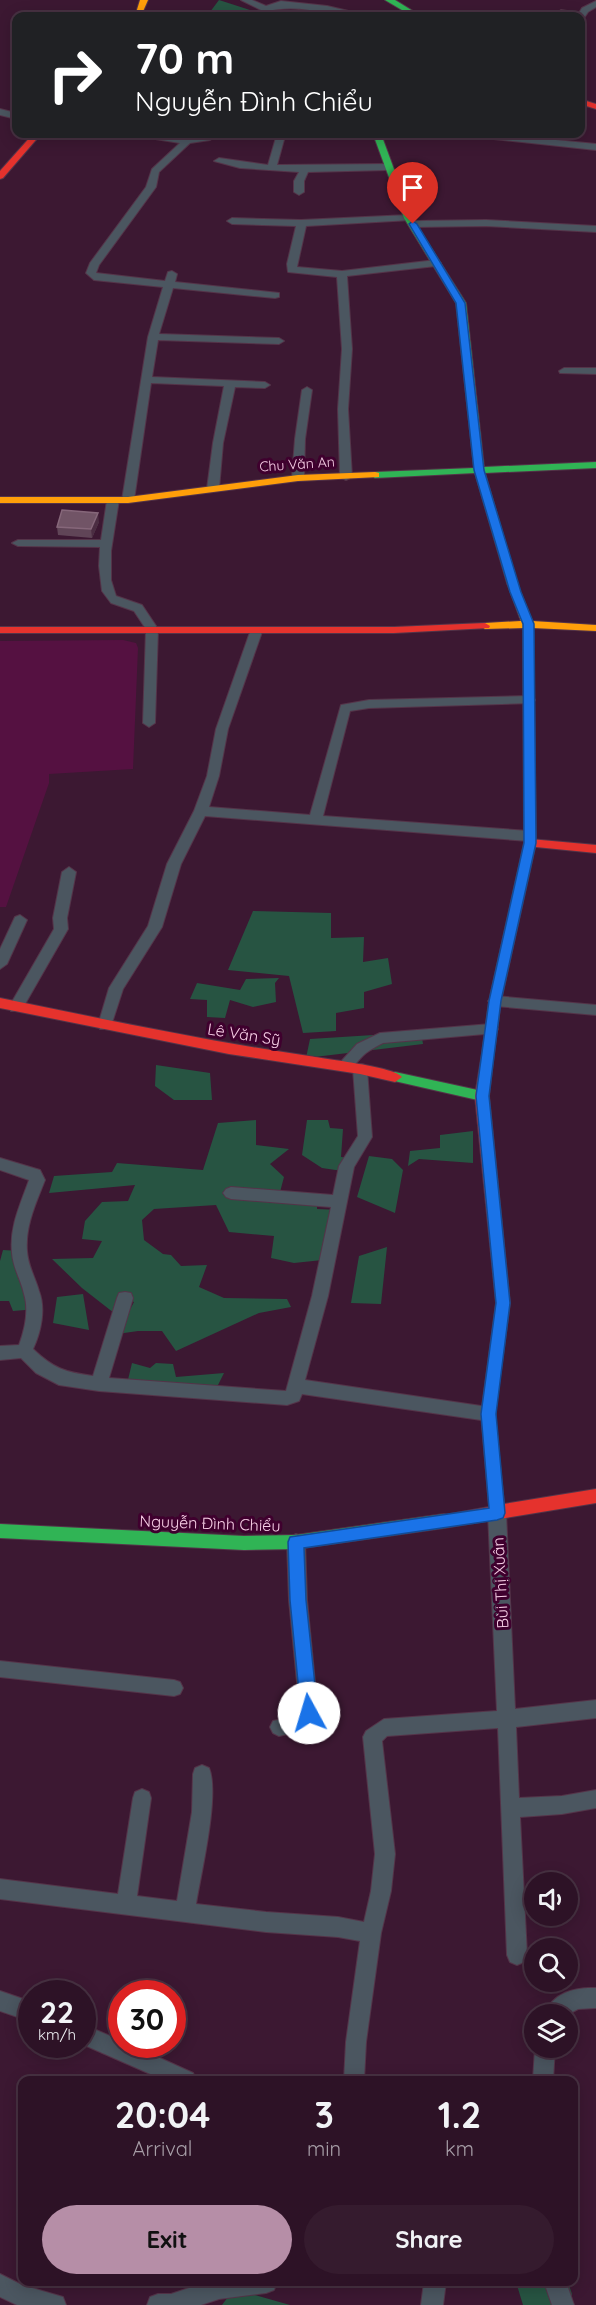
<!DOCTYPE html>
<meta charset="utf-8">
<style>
:root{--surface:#2d1226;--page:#351b2e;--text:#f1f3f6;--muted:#a79ea7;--line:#483243;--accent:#b68ea7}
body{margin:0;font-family:Quicksand,sans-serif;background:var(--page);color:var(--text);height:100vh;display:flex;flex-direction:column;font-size:22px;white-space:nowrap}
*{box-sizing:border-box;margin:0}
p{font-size:20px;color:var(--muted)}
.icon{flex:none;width:33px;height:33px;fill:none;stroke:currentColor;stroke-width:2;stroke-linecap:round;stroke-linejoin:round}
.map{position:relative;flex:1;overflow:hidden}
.panel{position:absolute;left:18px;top:2076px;width:560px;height:210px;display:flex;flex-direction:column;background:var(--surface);border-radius:12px;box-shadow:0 3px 15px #0003,0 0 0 2px var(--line)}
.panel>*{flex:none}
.hud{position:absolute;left:12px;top:12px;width:573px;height:126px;border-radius:12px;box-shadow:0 3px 15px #0003,0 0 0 2px var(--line);background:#202124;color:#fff;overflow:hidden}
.controls{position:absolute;left:524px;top:1872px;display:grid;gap:12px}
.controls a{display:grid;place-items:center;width:54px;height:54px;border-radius:50%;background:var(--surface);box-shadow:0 3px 15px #0003,0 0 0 2px var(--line);font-size:30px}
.speed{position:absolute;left:18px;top:1980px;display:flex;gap:12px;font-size:30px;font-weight:700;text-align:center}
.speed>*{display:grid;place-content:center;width:78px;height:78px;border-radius:50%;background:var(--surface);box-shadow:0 3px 15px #0003,0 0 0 2px var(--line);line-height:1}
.speed small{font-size:15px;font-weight:400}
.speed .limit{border:9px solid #d22;background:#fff;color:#111}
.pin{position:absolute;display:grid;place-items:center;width:51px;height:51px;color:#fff;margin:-62px -26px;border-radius:50% 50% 50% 0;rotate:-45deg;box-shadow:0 0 6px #0007}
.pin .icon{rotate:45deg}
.me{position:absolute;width:66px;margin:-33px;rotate:354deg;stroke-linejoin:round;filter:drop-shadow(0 0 4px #0008)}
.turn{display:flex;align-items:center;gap:21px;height:126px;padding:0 24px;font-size:27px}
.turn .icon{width:78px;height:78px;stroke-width:2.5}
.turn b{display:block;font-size:42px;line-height:51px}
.eta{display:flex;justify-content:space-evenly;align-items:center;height:102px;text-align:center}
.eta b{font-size:36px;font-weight:700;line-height:42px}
.action{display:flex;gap:12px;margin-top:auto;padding:12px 24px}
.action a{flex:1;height:69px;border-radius:36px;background:var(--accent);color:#111;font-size:24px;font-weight:700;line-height:69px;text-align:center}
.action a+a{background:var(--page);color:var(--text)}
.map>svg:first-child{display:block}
.built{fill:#551141}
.green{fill:#275442}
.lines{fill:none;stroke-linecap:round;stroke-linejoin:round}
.street-casing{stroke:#543449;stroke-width:2}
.fast-casing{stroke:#543449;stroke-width:2}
.slow-casing{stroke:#543449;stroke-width:2}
.jam-casing{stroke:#543449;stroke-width:2}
.street{fill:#4b5660;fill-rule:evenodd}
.fast{fill:#30b455;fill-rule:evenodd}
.slow{fill:#ff9f0a;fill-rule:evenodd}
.jam{fill:#e5322d;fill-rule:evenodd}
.wall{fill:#604557}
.shaded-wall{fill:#4b2d42}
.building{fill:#715466;stroke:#86677a;stroke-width:1.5}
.route{fill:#1a73e8;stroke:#114b97;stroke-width:1.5}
.labels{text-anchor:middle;stroke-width:6;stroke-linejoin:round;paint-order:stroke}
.far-street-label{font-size:14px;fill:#f7cee6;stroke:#3f002e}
.street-label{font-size:16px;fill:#f7cee6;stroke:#3f002e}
</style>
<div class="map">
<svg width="596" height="2305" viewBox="0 0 596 2305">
<rect width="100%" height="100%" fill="#3c1832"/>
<path class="built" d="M123 640 136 643 138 648 133 769 49 774V783L6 907H0V641Z"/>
<path class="green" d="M219 0 250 10 242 16H207Z
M253 911 331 913V938L364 937 363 962 388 958 392 984 364 992V1008L336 1013V1031L303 1033 289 976 228 970Z
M279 978 275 983 276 1002 253 1007 230 1000 225 1018 207 1017V1000L190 999 197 983 240 990 246 979Z
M421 1032 423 1044 306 1058 310 1039Z
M156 1065 210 1073 212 1100H174L155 1086Z
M256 1120V1145L289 1149 270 1164 284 1177 280 1192 317 1197V1209L339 1210 332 1259 294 1263 271 1258 274 1236 229 1232 216 1205 154 1209 142 1220 144 1240 163 1254 171 1255 181 1266 207 1265 199 1287 224 1298 287 1299 291 1307 259 1313 176 1351 162 1331H138L117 1334 134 1302 122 1299 114 1313 82 1288 52 1259 93 1258 102 1241 82 1239 85 1221 102 1202 128 1201 135 1185 49 1193 54 1176 112 1172 117 1163 203 1170 218 1123Z
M307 1120H328L330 1128 343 1129 341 1157 355 1158 349 1172 322 1168 302 1155Z
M473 1131V1163L419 1159 408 1166 410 1151 440 1148V1135Z
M369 1156 392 1159 403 1170 395 1213 357 1197Z
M387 1247 381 1304 351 1303 359 1256Z
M3 1250 20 1251 37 1309 13 1311 9 1301H0V1261Z
M83 1294 89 1330 53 1323 57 1297Z
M132 1363 150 1368 156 1363 173 1364 176 1377 224 1373 212 1397 126 1388Z
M516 2282H568L572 2294 568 2305H523Z
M234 2289 290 2305H222Z"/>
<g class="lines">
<g class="street-casing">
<path id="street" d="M241 0H252L266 6 281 1 327 6 370 16C334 20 303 1 265 12Z
M596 1V7L588 12 584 18 557 13 561 10 579 13 582 8Z
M0 109 16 113V119L0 115Z
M139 134 190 138 208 134H219L210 140 190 143 159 172 156 187 99 265 96 273 165 281 168 272 172 271 177 274 175 282 279 293V297L275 298 173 288 159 334 279 338 284 341 279 344 158 340 152 377 265 382 270 385 265 388 235 387 223 443 219 489 213 492 207 489 213 443 224 386 151 383 134 500 128 503 122 500 148 337 163 287 94 280 86 273 90 263 146 187 152 169 180 143 143 137Z
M277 134 285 136 277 165 388 164 393 167 388 170 308 172 304 181V192L299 195 294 192V181L299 172 240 168 214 161 219 158 268 165Z
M470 134H496L596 144V150L475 137Z
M408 215 411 216V220L306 226 297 267 342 271 436 260 441 263 436 266 347 276 352 349 348 409 352 477 346 480 340 477 338 409 342 349 337 277 288 272 287 264 296 226 232 224 227 221 232 218 301 220Z
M486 220 596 226V232L486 226 413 227 408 224 413 221Z
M564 368H596V374L560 373 559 371Z
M307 387 312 390 305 439 304 478 298 481 292 478 295 439 302 390Z
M113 497 119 500 111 551V580L116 596 142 605 158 629 155 723 149 727 143 723 146 629 134 611 111 603 102 591 99 566 100 547 18 546 12 543 18 540H101L107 500Z
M256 628 262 632 228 729 219 776 209 807 310 815 341 705 369 700 529 696 533 697 535 700 533 703 369 708 350 711 323 816 529 831 536 836 529 841 205 816 181 864 162 927 123 989 110 1029H100L98 1025 109 988 148 926 167 864 194 811 207 776 216 729 250 632Z
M69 867 76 872 67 918 68 929 21 1011H11L9 1007 54 929 53 918 62 872Z
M20 915 27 920 7 964 0 969V949L15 917Z
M495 996 596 1005V1015L495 1006 488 1001Z
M491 1024 498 1029 496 1033 383 1043C377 1046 371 1049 366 1053 357 1060 351 1074 339 1070L337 1066 357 1044 380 1033Z
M360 1064 365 1065 367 1069 372 1137 354 1167 328 1296 305 1380 488 1407 494 1409 496 1414 494 1419 488 1421 302 1394 299 1401 287 1405 99 1391 59 1385 36 1373 21 1358 0 1360V1346L19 1345C25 1329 29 1310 24 1294 21 1280 13 1268 12 1253 9 1227 21 1203 29 1180L0 1170V1158L40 1170 45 1180C36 1203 25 1226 27 1251 28 1266 35 1277 39 1291 46 1309 41 1332 33 1349 54 1369 65 1372 93 1376L117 1298 119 1293 125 1292 131 1293 133 1298 109 1378 286 1391 312 1296 331 1207 231 1199 226 1197 223 1193 226 1189 231 1187 333 1195 339 1166 358 1136 353 1069 355 1065Z
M497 1505 503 1508 506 1513 515 1709 596 1700V1718L516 1727 519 1798 562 1796 596 1790V1808L562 1814 520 1817 527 1955 524 1962 517 1965 510 1962 507 1955 498 1728 387 1736 382 1741 395 1854 391 1891 381 1933 366 2042 364 2080H344L346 2042 360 1941 338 1937 266 1932 0 1899V1879L118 1894 133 1798 135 1792 142 1789 149 1792 151 1798 137 1896 177 1901 192 1812 193 1774 195 1768 202 1765 209 1768C220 1794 201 1873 196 1904L266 1912 338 1917 364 1922 371 1891 375 1854 363 1737 366 1731 384 1719 497 1711 488 1513 491 1508Z
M296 1534 302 1537 305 1542 307 1600 318 1713 314 1726 310 1729 279 1736 273 1733 270 1727 273 1721 300 1715V1713L289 1600 287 1542 290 1537Z
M0 1661 174 1680 180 1682 183 1688 180 1694 174 1696 0 1677Z
M596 1988V2008L578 2009 567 2015 545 2014C552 1993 575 1987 596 1988Z
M0 1991 32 2002V2022L0 2011Z
M82 2024 122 2041V2044H129L193 2073 196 2080H164L82 2044Z
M535 2048H555L553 2080H533Z
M0 2274 22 2285 63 2297 66 2305H17L0 2297Z
M207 2282H277L274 2290 266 2293 219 2299 201 2305H147L150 2297 158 2294H171Z
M424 2282H446L443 2305H421Z
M544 2282H566L574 2305H552Z"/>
</g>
<g class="fast-casing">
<path id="fast" d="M385 0H395L421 16H412Z
M373 134H381L412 218 466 303 484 467 596 462V468L485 473 517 583 516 585H508L507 583 475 473 375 478 370 475 375 472 474 468 456 303 404 218Z
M395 1072 482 1091 489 1096 482 1101 390 1080 388 1077 390 1074Z
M444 1514 449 1516 452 1521 449 1526 444 1528 296 1549 244 1550 0 1538V1524L244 1536 296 1535Z"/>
</g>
<g class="slow-casing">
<path id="slow" d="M140 0H148L141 16H135Z
M375 472 379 473V477L298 481 128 503H0V497H128L298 475Z
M512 580 517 583 532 621 596 625V631L533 628 536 843 501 1001 494 1053 488 1058 482 1053 489 1001 524 843 523 628 485 629 480 626 485 623 521 621 507 583Z"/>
</g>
<g class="jam-casing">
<path id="jam" d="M580 99 596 104V109L580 104Z
M33 134H41L3 178 0 179V171Z
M485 623 490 626 489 628 394 633H0V627H394Z
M530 839 596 845V853L526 846 524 843Z
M0 998C103 1019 206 1041 309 1056 325 1059 395 1067 402 1077L395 1082 360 1074 229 1054 0 1008Z
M488 1048 494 1053 489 1096 510 1303 495 1414 504 1504 596 1489V1503L444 1528 439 1526 436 1521 439 1516 489 1507 481 1414 496 1303 475 1096 482 1053Z"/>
</g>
<use href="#street" class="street"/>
<use href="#fast" class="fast"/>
<use href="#slow" class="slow"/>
<use href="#jam" class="jam"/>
</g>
<path class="wall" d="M99 522 92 538 58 535 57 527Z"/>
<path class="shaded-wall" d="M98 513 99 522 92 538 91 529Z"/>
<path class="building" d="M62 510 98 513 91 529 57 527Z"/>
<path class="route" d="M413 221 417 224 465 303 484 470 521 592 534 624 536 843 501 1001 489 1096 510 1303 496 1414 505 1513 503 1518 497 1520 304 1548 306 1600 318 1713 315 1718 309 1721 303 1718 301 1713 290 1600 288 1542 290 1537 489 1508 481 1414 496 1303 476 1096 489 1001 524 843 523 624 510 592 474 470 456 303 409 224Z"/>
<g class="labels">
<g class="far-street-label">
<text transform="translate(297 464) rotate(-4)" y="5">Chu Văn An</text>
</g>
<g class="street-label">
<text transform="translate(244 1034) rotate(9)" y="6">Lê Văn Sỹ</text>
<text transform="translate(210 1523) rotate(2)" y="6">Nguyễn Đình Chiểu</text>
<text transform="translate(500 1583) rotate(-93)" y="6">Bùi Thị Xuân</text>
</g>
</g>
</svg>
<div class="controls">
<a><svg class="icon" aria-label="sound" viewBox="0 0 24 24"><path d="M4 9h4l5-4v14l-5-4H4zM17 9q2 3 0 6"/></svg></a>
<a><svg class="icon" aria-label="search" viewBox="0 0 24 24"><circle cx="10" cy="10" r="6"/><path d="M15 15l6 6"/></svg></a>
<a><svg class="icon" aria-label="layers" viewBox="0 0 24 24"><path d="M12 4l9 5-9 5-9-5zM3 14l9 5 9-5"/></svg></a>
</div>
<div class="speed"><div>22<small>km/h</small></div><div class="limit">30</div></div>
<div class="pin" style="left:413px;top:224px;background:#d93025"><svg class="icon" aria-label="arrive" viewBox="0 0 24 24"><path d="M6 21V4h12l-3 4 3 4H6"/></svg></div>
<svg class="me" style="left:309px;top:1713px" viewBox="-20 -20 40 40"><circle r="19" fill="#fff"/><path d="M0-13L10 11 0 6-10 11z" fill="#1a73e8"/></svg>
<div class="hud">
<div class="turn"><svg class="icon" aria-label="right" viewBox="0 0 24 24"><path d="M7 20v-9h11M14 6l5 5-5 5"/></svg><div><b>70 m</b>Nguyễn Đình Chiểu</div></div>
</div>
<section class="panel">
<div class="eta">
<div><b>20:04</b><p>Arrival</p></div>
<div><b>3</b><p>min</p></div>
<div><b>1.2</b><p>km</p></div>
</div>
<div class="action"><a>Exit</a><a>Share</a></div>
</section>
</div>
